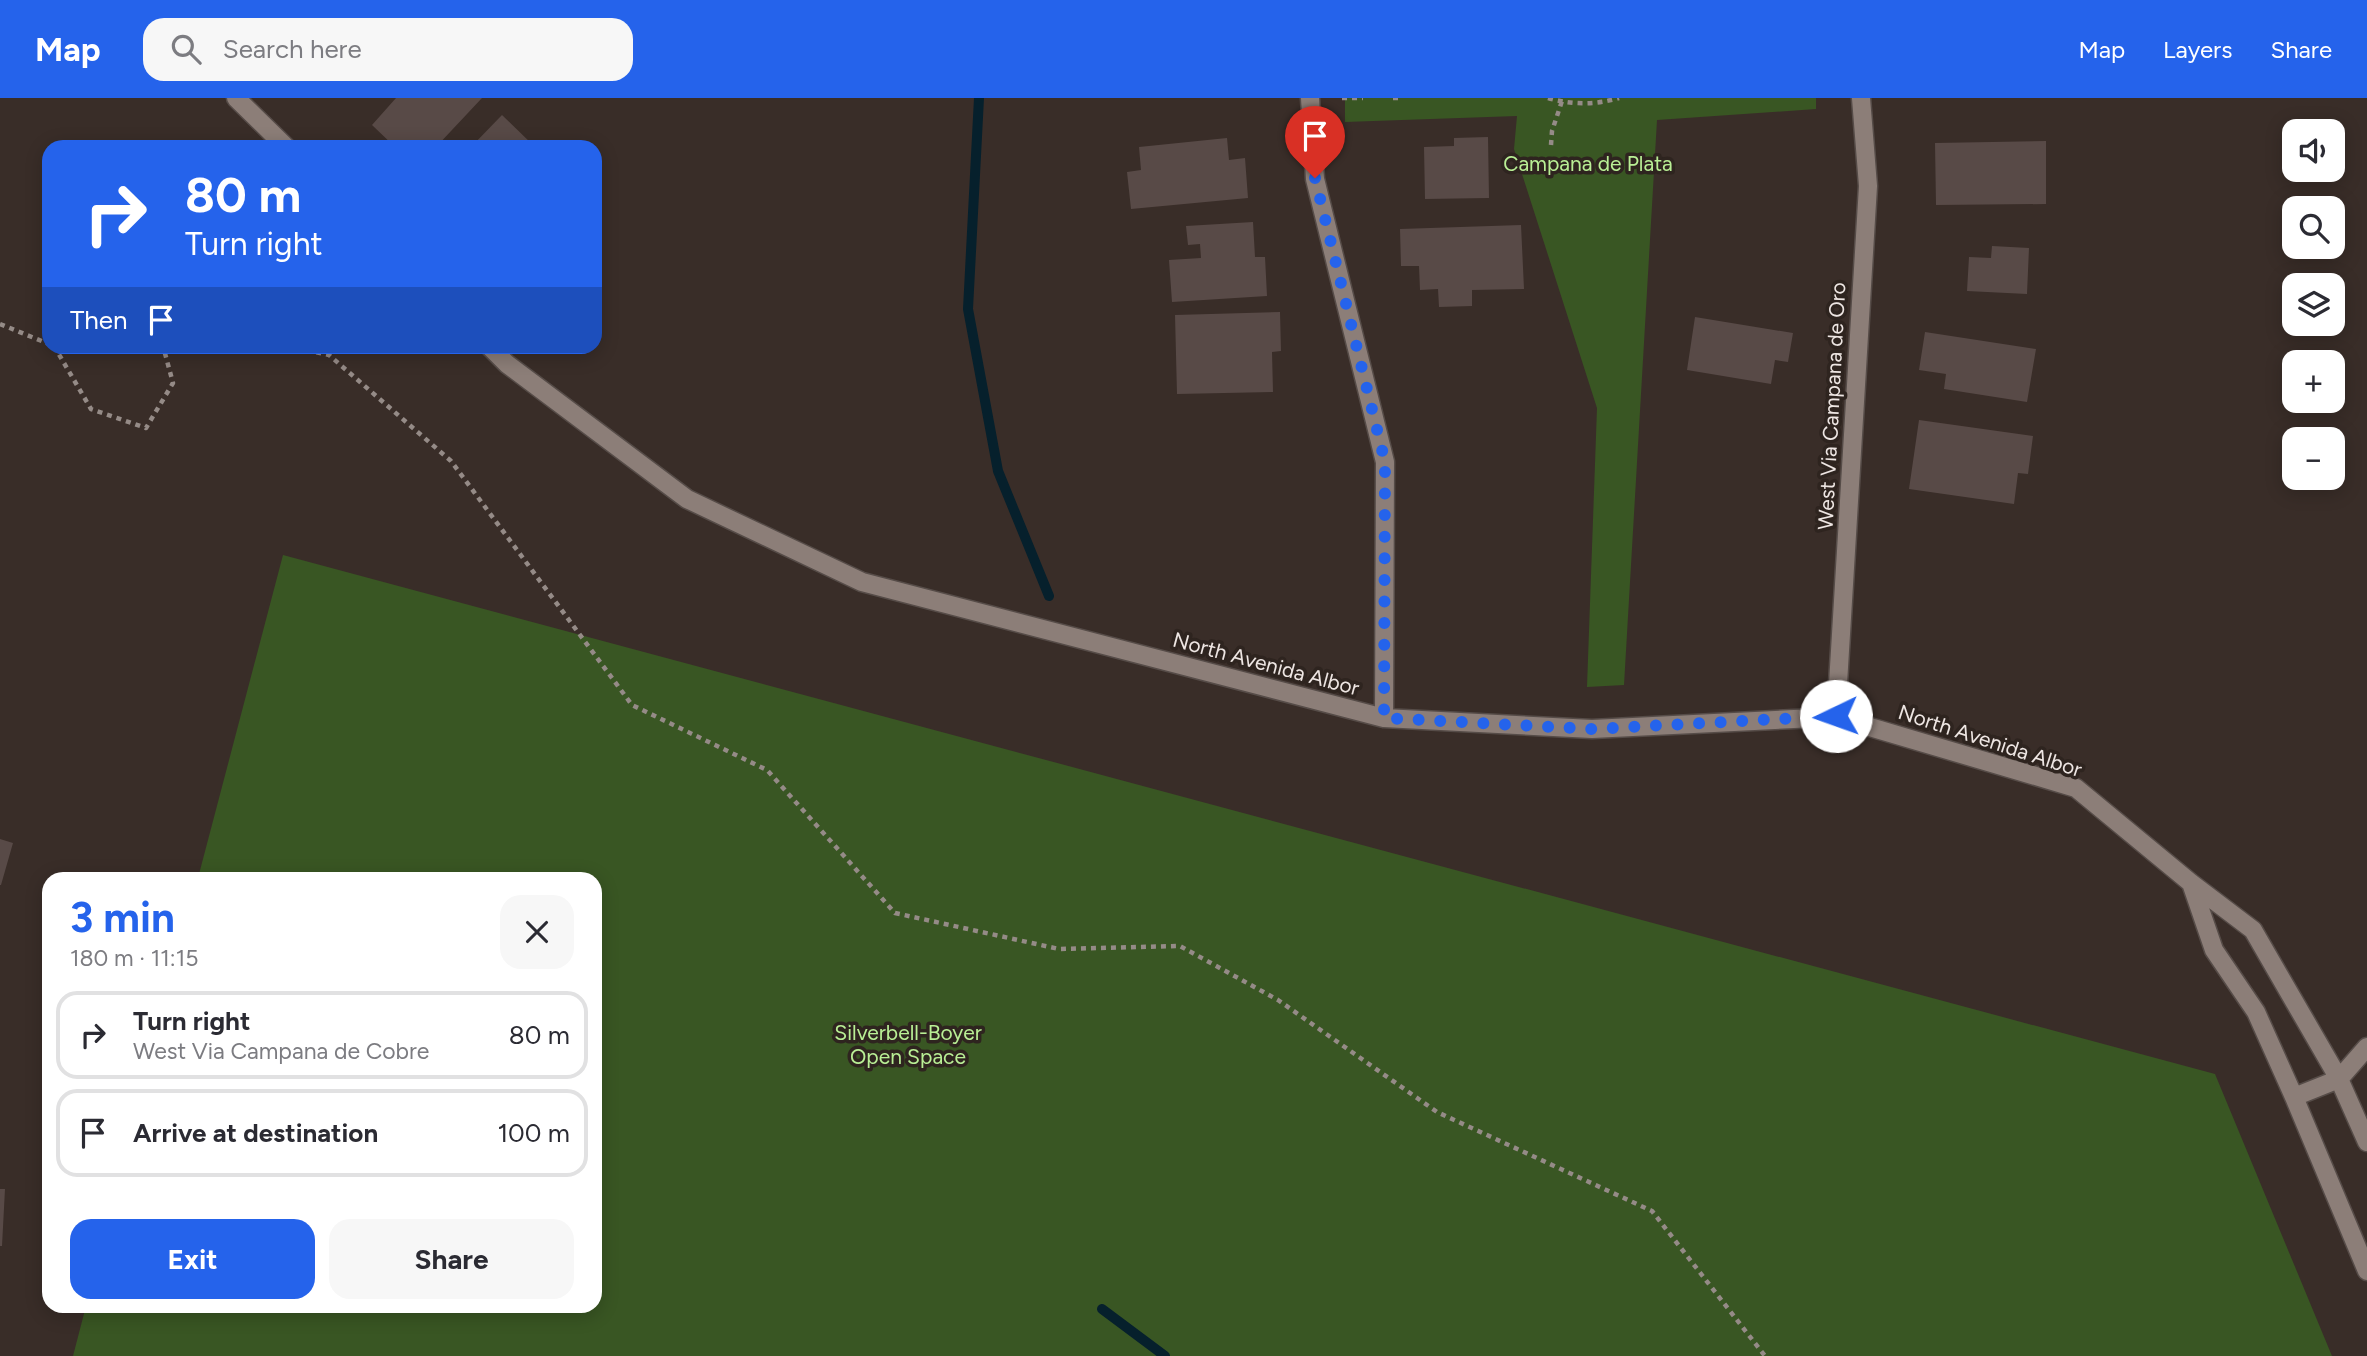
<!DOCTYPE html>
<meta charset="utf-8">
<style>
:root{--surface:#fff;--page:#f7f7f7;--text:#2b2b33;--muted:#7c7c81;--line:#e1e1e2;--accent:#2563eb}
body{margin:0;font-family:Figtree,sans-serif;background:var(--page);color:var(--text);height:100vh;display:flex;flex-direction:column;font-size:26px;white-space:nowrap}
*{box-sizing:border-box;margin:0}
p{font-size:23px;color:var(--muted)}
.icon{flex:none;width:38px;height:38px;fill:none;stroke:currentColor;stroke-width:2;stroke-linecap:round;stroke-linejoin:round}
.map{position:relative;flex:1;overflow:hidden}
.sheet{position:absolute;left:42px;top:774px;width:560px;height:441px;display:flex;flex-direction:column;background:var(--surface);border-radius:21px;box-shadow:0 4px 18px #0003}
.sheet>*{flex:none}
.banner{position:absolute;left:42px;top:42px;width:560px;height:214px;border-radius:21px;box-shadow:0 4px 18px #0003;background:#2563eb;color:#fff;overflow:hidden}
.fabs{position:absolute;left:2282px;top:21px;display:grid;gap:14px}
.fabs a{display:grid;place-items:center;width:63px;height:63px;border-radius:14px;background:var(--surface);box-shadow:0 4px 18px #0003;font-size:35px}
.pin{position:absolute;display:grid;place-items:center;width:60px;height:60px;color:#fff;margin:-72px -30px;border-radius:50% 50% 50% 0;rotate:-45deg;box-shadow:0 0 7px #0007}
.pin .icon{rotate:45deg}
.me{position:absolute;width:77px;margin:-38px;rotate:267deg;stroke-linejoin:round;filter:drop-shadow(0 0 5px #0008)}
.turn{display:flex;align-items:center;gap:24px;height:147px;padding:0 28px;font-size:32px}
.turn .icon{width:91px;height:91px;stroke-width:2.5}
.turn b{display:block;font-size:49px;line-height:60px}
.then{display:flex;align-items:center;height:66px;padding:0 28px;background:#0003;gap:14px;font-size:26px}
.round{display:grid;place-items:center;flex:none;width:74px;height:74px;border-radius:21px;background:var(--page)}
.summary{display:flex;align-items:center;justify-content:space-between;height:119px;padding:0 28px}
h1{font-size:42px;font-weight:700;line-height:52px;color:var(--accent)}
.cta{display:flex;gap:14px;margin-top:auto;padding:14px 28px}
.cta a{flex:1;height:80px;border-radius:21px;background:var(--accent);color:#fff;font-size:28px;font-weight:700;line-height:80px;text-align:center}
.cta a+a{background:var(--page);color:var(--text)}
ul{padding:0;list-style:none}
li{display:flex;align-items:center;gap:21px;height:88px;margin:0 14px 10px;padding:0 14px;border:4px solid var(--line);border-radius:21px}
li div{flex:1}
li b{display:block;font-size:26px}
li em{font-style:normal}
header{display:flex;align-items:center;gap:42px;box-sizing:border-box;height:98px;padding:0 35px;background:var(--accent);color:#fff}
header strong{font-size:33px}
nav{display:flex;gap:38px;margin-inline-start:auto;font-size:24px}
.search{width:490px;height:63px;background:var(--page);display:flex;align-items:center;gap:18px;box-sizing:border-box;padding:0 24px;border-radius:21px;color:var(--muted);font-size:26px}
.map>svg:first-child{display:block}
.green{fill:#395623}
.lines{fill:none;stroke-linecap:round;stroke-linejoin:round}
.stream{stroke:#06202c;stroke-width:10}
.building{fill:#584a47}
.minor-casing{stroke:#564c48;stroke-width:21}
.path{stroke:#958b87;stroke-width:4.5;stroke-dasharray:5 5;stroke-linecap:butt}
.minor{stroke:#8c7e78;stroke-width:18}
.route{stroke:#2563eb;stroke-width:12;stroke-dasharray:0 21.6}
.labels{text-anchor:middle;stroke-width:7;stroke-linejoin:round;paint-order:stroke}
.park-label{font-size:21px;fill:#b9ef95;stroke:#2e241f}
.street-label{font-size:21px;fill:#eee6e3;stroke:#2e241f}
</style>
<header>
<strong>Map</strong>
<div class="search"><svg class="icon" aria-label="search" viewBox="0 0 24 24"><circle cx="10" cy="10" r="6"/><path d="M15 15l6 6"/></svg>Search here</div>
<nav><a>Map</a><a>Layers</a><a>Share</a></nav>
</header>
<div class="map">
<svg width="2367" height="1258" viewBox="0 0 2367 1258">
<rect width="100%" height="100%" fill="#392d28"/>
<path class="green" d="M1345 0H1816V11L1657 22 1624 587 1587 589 1597 310 1514 51 1517 18 1345 24Z
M283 457 2215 976 2332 1258H73L86 1208H595V780H198Z"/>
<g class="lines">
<path class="stream" d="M979 0 968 211 998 373 1049 498
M1102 1211 1165 1258"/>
</g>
<path class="building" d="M396 0H482L436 49H409L405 45 401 49H395L372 27Z
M502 17 535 49H471Z
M1488 39 1489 100 1425 101 1424 49 1454 48V40Z
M1227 40 1229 62 1245 60 1248 100 1131 111 1127 74 1141 72 1139 49Z
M2046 43V106L1936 107 1935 45Z
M1253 124 1255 159H1265L1267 198 1172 204 1169 162 1201 160 1200 146 1188 147 1186 128Z
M1521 127 1524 191 1472 192V208L1439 209 1438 191 1420 192 1419 168H1401L1400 131Z
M1992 148 2029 150 2027 196 1967 193 1969 159 1991 160Z
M1280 214 1281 253 1272 254 1273 294 1177 296 1175 217Z
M1695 219 1793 235 1788 264 1775 262 1771 286 1687 272Z
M1925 234 2036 251 2027 304 1944 291 1946 276 1919 272Z
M1919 322 2033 338 2028 376 2018 375 2014 406 1909 391Z
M0 741 13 745 1 787H0Z
M0 1091H5L2 1148H0Z"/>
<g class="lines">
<g class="minor-casing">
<path id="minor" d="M236 0 286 49
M1310 0 1315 81 1385 364 1384 620
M489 248 507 266 687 401 862 484 1384 620 1592 631 1836 619 2076 690 2191 785 2253 832 2339 981 2367 1044
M1836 619 1868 88 1861 0
M2191 785 2214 852 2256 914 2294 999 2367 1173
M2294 999 2339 981 2367 949"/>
</g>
<path class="path" d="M1342 0H1363
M1393 0H1399
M1548 0C1572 7 1595 7 1619 0
M1551 47 1552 33 1563 0
M0 226 49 246
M54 248 91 311 146 330 173 285 163 248
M287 248 329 257 451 363 632 607 767 672 895 815 1059 851 1180 848 1278 902 1437 1014 1652 1113 1765 1258"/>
<use href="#minor" class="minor"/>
</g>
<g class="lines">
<path class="route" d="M1315 80 1385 364 1384 620 1592 631 1836 618"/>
</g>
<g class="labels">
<g class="park-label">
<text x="1588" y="73">Campana de Plata</text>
<text x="908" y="942">Silverbell-Boyer<tspan x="908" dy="24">Open Space</tspan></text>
</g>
<g class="street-label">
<text transform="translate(1832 308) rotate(-87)" y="7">West Via Campana de Oro</text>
<text transform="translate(1266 566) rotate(15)" y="7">North Avenida Albor</text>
<text transform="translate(1990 643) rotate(18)" y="7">North Avenida Albor</text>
</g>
</g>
</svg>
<div class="fabs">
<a><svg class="icon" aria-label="sound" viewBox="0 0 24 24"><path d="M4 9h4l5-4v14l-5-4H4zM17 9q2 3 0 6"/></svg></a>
<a><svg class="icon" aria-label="search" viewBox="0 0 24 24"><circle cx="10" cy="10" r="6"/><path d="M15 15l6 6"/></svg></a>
<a><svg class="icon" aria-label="layers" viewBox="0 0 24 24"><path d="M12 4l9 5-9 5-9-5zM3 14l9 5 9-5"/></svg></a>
<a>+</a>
<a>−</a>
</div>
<div class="pin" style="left:1315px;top:80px;background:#d93025"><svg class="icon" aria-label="arrive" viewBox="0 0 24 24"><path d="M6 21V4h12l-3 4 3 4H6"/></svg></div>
<svg class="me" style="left:1836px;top:618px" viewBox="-20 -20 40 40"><circle r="19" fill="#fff"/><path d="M0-13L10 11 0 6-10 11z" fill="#2563eb"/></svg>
<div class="banner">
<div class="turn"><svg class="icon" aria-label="right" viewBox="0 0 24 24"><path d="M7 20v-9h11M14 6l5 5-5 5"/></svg><div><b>80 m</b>Turn right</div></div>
<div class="then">Then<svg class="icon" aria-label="arrive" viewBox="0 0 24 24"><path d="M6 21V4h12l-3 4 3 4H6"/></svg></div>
</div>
<section class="sheet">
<div class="summary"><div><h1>3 min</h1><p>180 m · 11:15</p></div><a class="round"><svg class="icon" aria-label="close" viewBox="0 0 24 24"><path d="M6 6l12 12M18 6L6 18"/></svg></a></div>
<ul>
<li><svg class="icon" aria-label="right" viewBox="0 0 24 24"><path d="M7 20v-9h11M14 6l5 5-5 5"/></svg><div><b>Turn right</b><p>West Via Campana de Cobre</p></div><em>80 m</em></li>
<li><svg class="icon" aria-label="arrive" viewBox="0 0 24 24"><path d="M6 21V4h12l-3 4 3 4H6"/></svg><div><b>Arrive at destination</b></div><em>100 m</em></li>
</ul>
<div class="cta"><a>Exit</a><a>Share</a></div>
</section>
</div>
